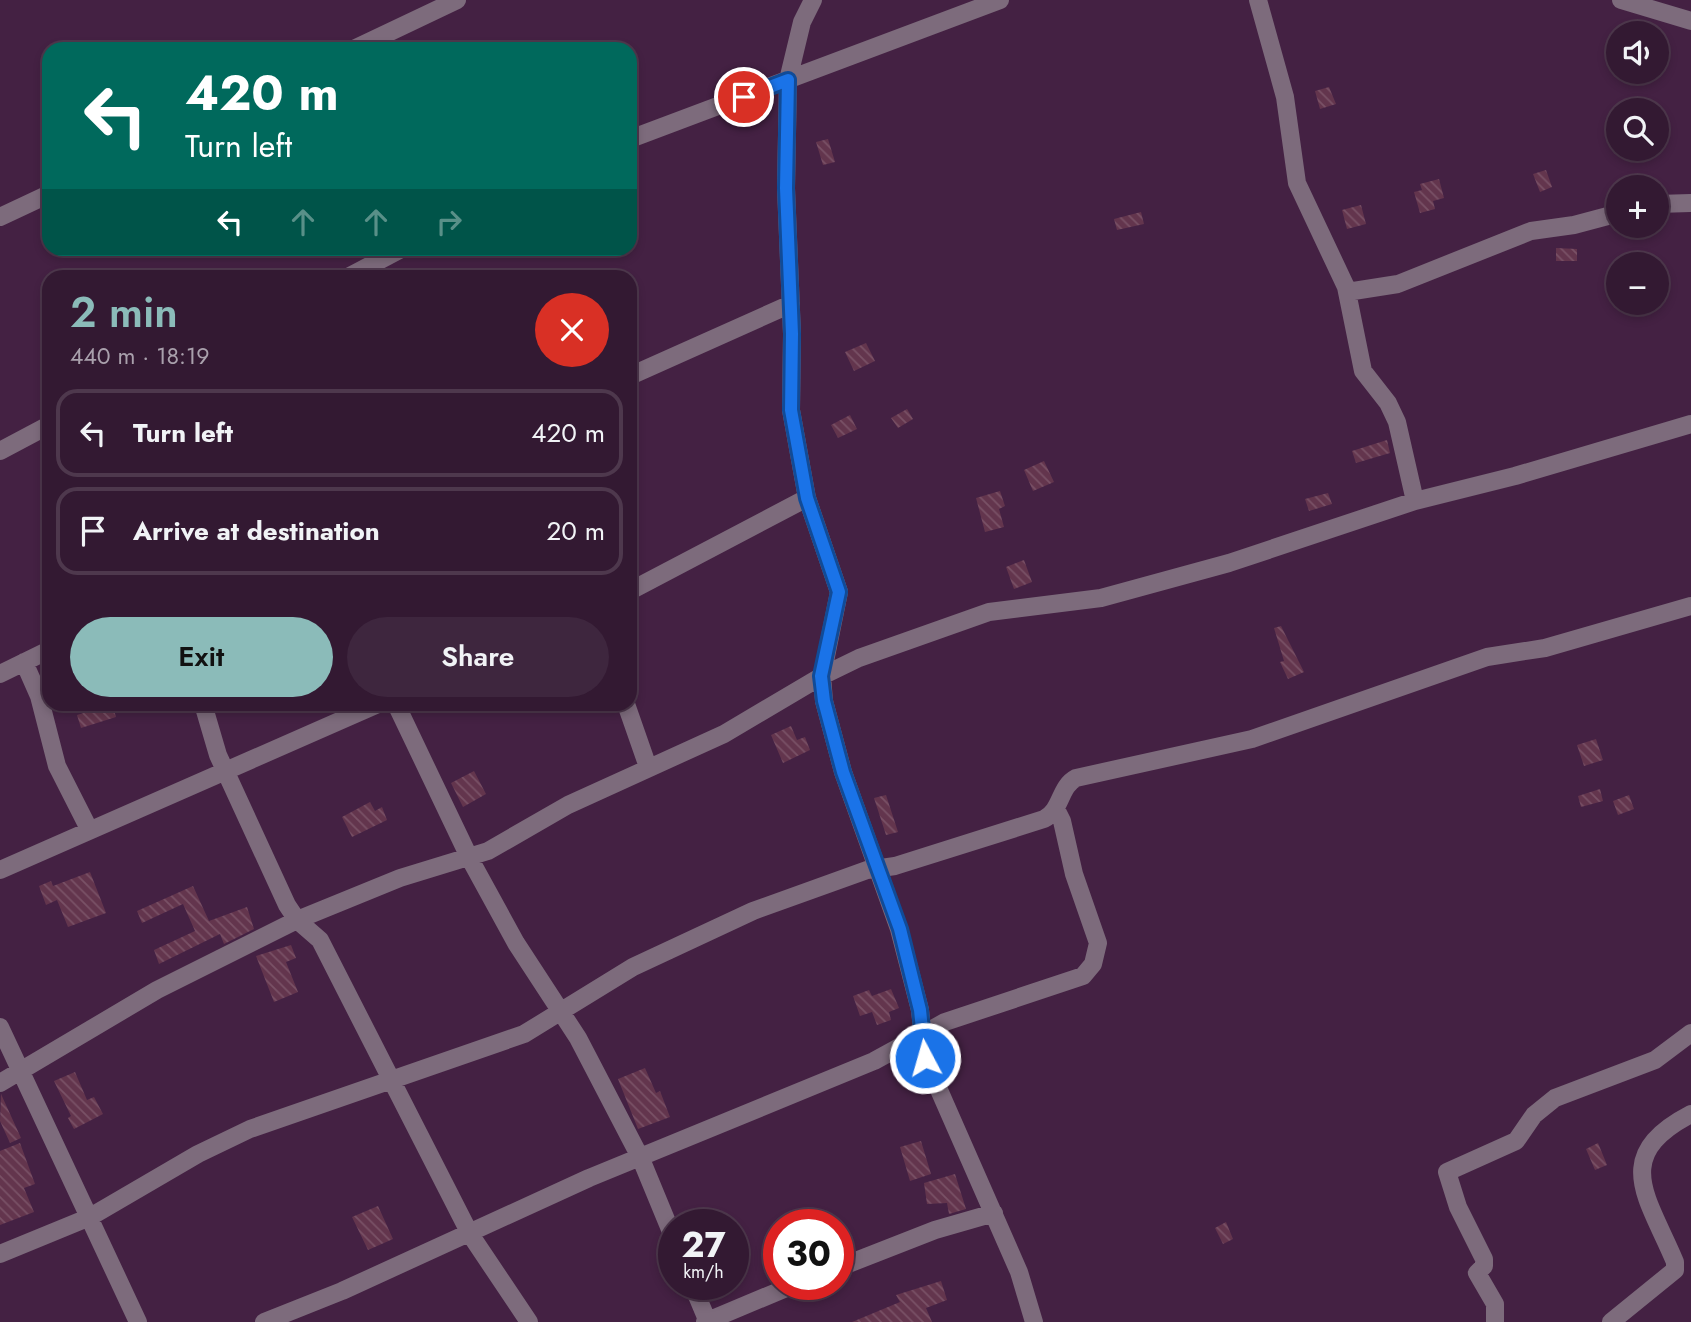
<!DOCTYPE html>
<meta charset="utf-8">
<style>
:root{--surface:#331932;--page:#3e263e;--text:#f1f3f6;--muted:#a9a0ac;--line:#4e384d;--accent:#8bbbb9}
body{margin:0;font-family:Jost,sans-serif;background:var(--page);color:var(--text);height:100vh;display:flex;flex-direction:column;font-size:26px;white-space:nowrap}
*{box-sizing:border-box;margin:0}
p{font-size:23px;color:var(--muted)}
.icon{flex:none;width:38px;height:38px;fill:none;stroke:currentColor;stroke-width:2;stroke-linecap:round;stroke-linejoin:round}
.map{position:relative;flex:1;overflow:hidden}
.details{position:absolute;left:42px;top:270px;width:595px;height:441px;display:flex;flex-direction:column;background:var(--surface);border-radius:21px;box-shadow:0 4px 10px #0003,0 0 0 2px var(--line)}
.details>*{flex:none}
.top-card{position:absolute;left:42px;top:42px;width:595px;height:214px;border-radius:21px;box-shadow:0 4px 10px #0003,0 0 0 2px var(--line);background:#00695c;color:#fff;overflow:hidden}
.buttons{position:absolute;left:1606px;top:21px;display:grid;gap:14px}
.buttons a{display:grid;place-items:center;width:63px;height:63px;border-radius:50%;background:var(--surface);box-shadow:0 4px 10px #0003,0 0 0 2px var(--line);font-size:35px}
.speed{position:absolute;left:658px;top:1209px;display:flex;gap:14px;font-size:35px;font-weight:700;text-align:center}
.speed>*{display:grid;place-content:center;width:91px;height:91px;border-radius:50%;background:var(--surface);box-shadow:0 4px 10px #0003,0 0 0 2px var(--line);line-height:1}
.speed small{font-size:18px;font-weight:400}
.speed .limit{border:10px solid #d22;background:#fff;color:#111}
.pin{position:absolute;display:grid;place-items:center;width:60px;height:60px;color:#fff;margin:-30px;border:4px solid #fff;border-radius:50%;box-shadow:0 2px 7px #0007}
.me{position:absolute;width:77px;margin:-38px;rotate:354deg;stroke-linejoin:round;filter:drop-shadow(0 0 5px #0008)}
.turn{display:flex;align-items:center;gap:24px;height:147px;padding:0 28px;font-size:32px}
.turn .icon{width:91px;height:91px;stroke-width:2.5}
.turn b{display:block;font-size:49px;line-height:60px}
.lanes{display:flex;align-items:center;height:66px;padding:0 28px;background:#0003;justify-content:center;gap:35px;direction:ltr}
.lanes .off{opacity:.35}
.round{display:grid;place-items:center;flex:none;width:74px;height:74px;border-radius:37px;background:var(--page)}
.summary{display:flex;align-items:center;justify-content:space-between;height:119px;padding:0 28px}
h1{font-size:42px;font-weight:600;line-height:52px;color:var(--accent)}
.button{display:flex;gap:14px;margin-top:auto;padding:14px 28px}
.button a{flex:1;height:80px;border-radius:42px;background:var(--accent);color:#111;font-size:28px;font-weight:600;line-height:80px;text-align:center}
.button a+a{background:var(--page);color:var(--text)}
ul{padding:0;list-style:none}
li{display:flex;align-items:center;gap:21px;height:88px;margin:0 14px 10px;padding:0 14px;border:4px solid var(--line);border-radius:21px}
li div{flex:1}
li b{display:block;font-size:26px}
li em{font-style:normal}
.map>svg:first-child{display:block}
.building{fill:url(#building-back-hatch)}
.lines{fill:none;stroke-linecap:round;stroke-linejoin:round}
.minor{stroke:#7d6b7c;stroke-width:18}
.route-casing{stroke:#114b97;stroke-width:18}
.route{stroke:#1a73e8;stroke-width:12}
</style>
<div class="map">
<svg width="1691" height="1322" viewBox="0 0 1691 1322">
<defs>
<pattern id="building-back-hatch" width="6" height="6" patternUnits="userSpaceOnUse" patternTransform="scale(1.75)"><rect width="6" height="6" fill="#63354d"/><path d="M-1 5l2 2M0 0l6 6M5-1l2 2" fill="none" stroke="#795166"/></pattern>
</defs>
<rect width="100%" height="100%" fill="#442143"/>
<path class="building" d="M1329 87 1336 104 1320 109 1315 91Z
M828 139 835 162 823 165 816 142Z
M1546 170 1552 187 1540 192 1533 174Z
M1439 179 1444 198 1433 201 1435 209 1420 213 1414 192 1422 190 1420 184Z
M1361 205 1366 224 1347 229 1342 210Z
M1141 212 1144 224 1117 230 1114 219Z
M1556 248 1577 249V261H1556Z
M866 343 875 361 854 371 845 352Z
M907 409 913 419 898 428 891 418Z
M850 415 857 429 838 438 831 425Z
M1387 440 1390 453 1356 463 1352 451Z
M1044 461 1054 482 1033 491 1024 470Z
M1000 491 1005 506 999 509 1004 527 985 532 976 498Z
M1328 493 1332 504 1309 511 1305 499Z
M1024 560 1032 582 1014 589 1006 567Z
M1281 626 1304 672 1288 679 1280 662 1284 661 1274 628Z
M112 704 116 717 81 728 77 715Z
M791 726 797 740 805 737 810 750 783 763 771 735Z
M1596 739 1603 760 1584 766 1577 745Z
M474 771 486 794 463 807 451 783Z
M1600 789 1603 801 1581 807 1578 796Z
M886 795 898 832 886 835 874 798Z
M1629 795 1634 809 1618 815 1613 801Z
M370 802 375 811 382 807 387 820 352 837 342 817Z
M90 872 106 913 68 927 57 900 46 905 39 886 51 881 53 886Z
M193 886 209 921 247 907 254 929 224 944 220 934 159 964 154 950 195 931 183 904 142 923 137 911Z
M291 945 296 958 286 962 298 992 274 1002 256 956Z
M891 989 899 1008 889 1012 891 1020 877 1025 872 1012 860 1016 853 996 869 990 872 996Z
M645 1068 656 1093 660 1091 670 1117 638 1129 618 1079Z
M75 1072 87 1100 94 1097 103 1114 74 1129 68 1118 71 1116 54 1081Z
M1 1094 21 1138 10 1143 0 1121Z
M921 1141 931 1174 910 1181 900 1147Z
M20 1143 35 1184 24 1188 34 1212 0 1225V1151Z
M1598 1143 1607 1165 1595 1170 1586 1149Z
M955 1174 966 1209 949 1214 947 1203 927 1204 924 1183Z
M378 1206 393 1239 368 1250 352 1217Z
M1226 1222 1233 1239 1223 1244 1215 1228Z
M941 1281 947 1300 926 1308 932 1322H852L900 1302 896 1295Z"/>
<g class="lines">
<path class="minor" d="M813 0 802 22 788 80 786 188 792 334 791 410 807 498 839 592 822 676 824 701 843 772 899 929 920 1010 925 1058 1019 1272 1034 1322
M1258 0 1285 97 1297 183 1346 287 1363 371 1388 403 1397 422 1415 501
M1621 0 1691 21
M354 49 457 0
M630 139 1000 0
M1657 204 1691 203
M0 217 49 194
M350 276 403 248
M1347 292 1398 284 1531 231 1574 225 1619 213
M630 376 791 304
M0 451 49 425
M630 591 807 498
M24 662 39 696 57 766 89 829
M0 674 49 650
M203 704 218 755 287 905 297 920 320 940 470 1234 529 1322
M396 704 470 859 516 943 578 1038 641 1159 674 1239
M626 704 648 767
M0 870 378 704
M0 1027 138 1322
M0 1083 157 990 297 920 400 878 488 851 568 805 724 734 822 676 859 658 989 612 1101 598 1229 563 1415 501 1515 476 1691 424
M0 1254 90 1217 198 1154 250 1129 524 1034 633 967 753 911 867 870 895 866 1044 819C1062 810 1059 787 1076 778L1252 739 1487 657 1545 648 1691 606
M838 1268 935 1230 994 1213
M692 1284 708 1322
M264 1322 342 1291 589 1178 874 1061 945 1022 1083 976 1093 964 1098 943 1074 874 1062 821 1056 809
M705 1322 796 1284
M1495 1322V1304L1477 1273 1484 1266V1259L1458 1207 1447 1172 1516 1141 1534 1115 1555 1098 1655 1060 1691 1033
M1611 1322 1675 1270V1262C1648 1197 1610 1156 1691 1114"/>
</g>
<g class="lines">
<g class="route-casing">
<path id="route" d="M744 97 788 80 786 188 792 334 791 410 807 498 839 592 821 676 824 701 843 772 900 929 920 1010 925 1058"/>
</g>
<use href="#route" class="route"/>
</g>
</svg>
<div class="buttons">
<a><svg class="icon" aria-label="sound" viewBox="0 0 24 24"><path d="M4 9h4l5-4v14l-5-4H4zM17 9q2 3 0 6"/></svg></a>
<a><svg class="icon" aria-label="search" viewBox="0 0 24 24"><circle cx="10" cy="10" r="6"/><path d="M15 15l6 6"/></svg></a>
<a>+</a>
<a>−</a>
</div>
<div class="speed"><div>27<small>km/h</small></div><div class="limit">30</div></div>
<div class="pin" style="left:744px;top:97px;background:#d93025"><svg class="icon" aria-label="arrive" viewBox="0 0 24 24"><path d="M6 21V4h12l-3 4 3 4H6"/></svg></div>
<svg class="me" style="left:925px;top:1058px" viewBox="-20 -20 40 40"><circle r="17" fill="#1a73e8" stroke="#fff" stroke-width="3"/><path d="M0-11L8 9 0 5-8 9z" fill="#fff"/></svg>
<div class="top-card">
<div class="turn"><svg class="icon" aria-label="left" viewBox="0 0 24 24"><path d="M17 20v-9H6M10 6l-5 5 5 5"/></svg><div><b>420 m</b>Turn left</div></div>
<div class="lanes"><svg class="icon" aria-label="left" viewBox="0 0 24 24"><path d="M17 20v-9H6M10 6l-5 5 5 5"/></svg><svg class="icon off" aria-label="ahead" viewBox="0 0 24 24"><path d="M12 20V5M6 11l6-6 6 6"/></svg><svg class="icon off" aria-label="ahead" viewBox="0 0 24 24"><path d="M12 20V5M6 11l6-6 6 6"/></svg><svg class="icon off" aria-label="right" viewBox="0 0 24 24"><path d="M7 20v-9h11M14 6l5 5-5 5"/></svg></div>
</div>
<section class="details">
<div class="summary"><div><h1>2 min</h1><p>440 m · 18:19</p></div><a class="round" style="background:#d93025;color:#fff"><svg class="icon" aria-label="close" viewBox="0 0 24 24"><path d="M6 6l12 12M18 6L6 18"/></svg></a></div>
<ul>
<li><svg class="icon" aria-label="left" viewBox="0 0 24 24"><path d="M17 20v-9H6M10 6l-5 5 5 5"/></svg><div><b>Turn left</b></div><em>420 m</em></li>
<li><svg class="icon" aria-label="arrive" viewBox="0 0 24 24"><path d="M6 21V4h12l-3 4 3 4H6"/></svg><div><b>Arrive at destination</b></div><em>20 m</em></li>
</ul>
<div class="button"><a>Exit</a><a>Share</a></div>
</section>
</div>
